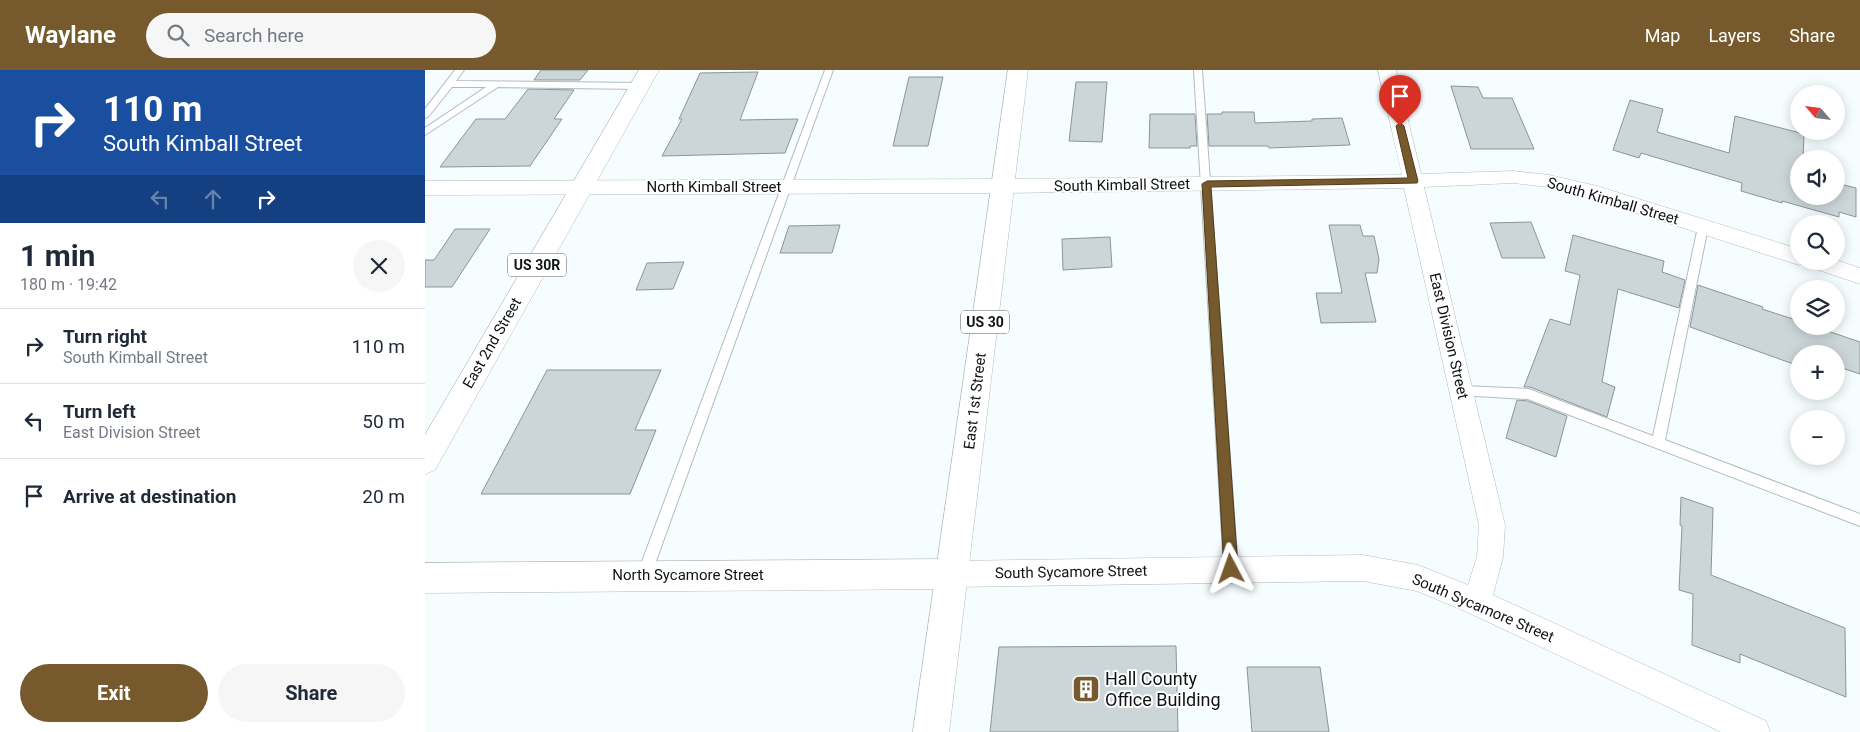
<!DOCTYPE html>
<meta charset="utf-8">
<style>
:root{--surface:#fff;--page:#f6f6f7;--text:#1f2937;--muted:#747a83;--line:#e0e1e3;--accent:#765a2d}
body{margin:0;font-family:Roboto,sans-serif;background:var(--page);color:var(--text);height:100vh;display:flex;flex-direction:column;font-size:19px;white-space:nowrap}
*{box-sizing:border-box;margin:0}
p{font-size:16px;color:var(--muted)}
.icon{flex:none;width:28px;height:28px;fill:none;stroke:currentColor;stroke-width:2;stroke-linecap:round;stroke-linejoin:round}
.map{position:relative;flex:1;overflow:hidden}
.panel{display:flex;flex-direction:column;background:var(--surface);width:425px}
.panel>*{flex:none}
.top-card{background:#1a4fa0;color:#fff;overflow:hidden}
.needle{width:32px;rotate:298deg}
.tools{position:absolute;left:1365px;top:15px;display:grid;gap:10px}
.tools a{display:grid;place-items:center;width:55px;height:55px;border-radius:50%;background:var(--surface);box-shadow:0 2px 12px #0003;font-size:25px}
.pin{position:absolute;display:grid;place-items:center;width:42px;height:42px;color:#fff;margin:-51px -21px;border-radius:50% 50% 50% 0;rotate:-45deg;box-shadow:0 0 5px #0007}
.pin .icon{rotate:45deg}
.me{position:absolute;width:55px;margin:-28px;rotate:356deg;stroke-linejoin:round;filter:drop-shadow(0 0 4px #0008)}
.turn{display:flex;align-items:center;gap:18px;height:105px;padding:0 20px;font-size:22px}
.turn .icon{width:65px;height:65px;stroke-width:2.5}
.turn b{display:block;font-size:35px;line-height:42px}
.lanes{display:flex;align-items:center;height:48px;padding:0 20px;background:#0003;justify-content:center;gap:25px;direction:ltr}
.lanes .off{opacity:.35}
.round{display:grid;place-items:center;flex:none;width:52px;height:52px;border-radius:26px;background:var(--page)}
.summary{display:flex;align-items:center;justify-content:space-between;height:85px;padding:0 20px}
h1{font-size:30px;font-weight:700;line-height:38px}
.cta{display:flex;gap:10px;margin-top:auto;padding:10px 20px}
.cta a{flex:1;height:58px;border-radius:30px;background:var(--accent);color:#fff;font-size:20px;font-weight:700;line-height:58px;text-align:center}
.cta a+a{background:var(--page);color:var(--text)}
ul{padding:0;list-style:none}
li{display:flex;align-items:center;gap:15px;height:75px;padding:0 20px;border-top:1px solid var(--line)}
li div{flex:1}
li b{display:block;font-size:19px}
li em{font-style:normal}
header{display:flex;align-items:center;gap:30px;box-sizing:border-box;height:70px;padding:0 25px;background:var(--accent);color:#fff}
header strong{font-size:24px}
nav{display:flex;gap:28px;margin-inline-start:auto;font-size:18px}
.search{width:350px;height:45px;background:var(--page);display:flex;align-items:center;gap:12px;box-sizing:border-box;padding:0 18px;border-radius:28px;color:var(--muted);font-size:19px}
main{display:flex;flex:1;min-height:0}
.map>svg:first-child{display:block}
.building{fill:#ccd6d9;stroke:#8b9597}
.lines{fill:none;stroke-linecap:round;stroke-linejoin:round}
.service-casing{stroke:#b2bcbe;stroke-width:2}
.minor-casing{stroke:#b2bcbe;stroke-width:1}
.secondary-casing{stroke:#b2bcbe;stroke-width:1}
.trunk-casing{stroke:#b2bcbe;stroke-width:1}
.service{fill:#fff;fill-rule:evenodd}
.minor{fill:#fff;fill-rule:evenodd}
.secondary{fill:#fff;fill-rule:evenodd}
.trunk{fill:#fff;fill-rule:evenodd}
.route{fill:#765a2d;stroke:#4d3a1d}
.labels{text-anchor:middle;stroke-width:4;stroke-linejoin:round;paint-order:stroke}
.shield{fill:#fff;stroke:#575a5a;stroke-width:1}
.shield-label{font-size:14px;font-weight:bold;fill:#0f1314}
.street-label{font-size:15px;fill:#0f1314;stroke:#fff}
.near-poi-label{font-size:18px;fill:#0f1314;stroke:#fff;text-anchor:start}
</style>
<header>
<strong>Waylane</strong>
<div class="search"><svg class="icon" aria-label="search" viewBox="0 0 24 24"><circle cx="10" cy="10" r="6"/><path d="M15 15l6 6"/></svg>Search here</div>
<nav><a>Map</a><a>Layers</a><a>Share</a></nav>
</header>
<main>
<section class="panel">
<div class="top-card">
<div class="turn"><svg class="icon" aria-label="right" viewBox="0 0 24 24"><path d="M7 20v-9h11M14 6l5 5-5 5"/></svg><div><b>110 m</b>South Kimball Street</div></div>
<div class="lanes"><svg class="icon off" aria-label="left" viewBox="0 0 24 24"><path d="M17 20v-9H6M10 6l-5 5 5 5"/></svg><svg class="icon off" aria-label="ahead" viewBox="0 0 24 24"><path d="M12 20V5M6 11l6-6 6 6"/></svg><svg class="icon" aria-label="right" viewBox="0 0 24 24"><path d="M7 20v-9h11M14 6l5 5-5 5"/></svg></div>
</div>
<div class="summary"><div><h1>1 min</h1><p>180 m · 19:42</p></div><a class="round"><svg class="icon" aria-label="close" viewBox="0 0 24 24"><path d="M6 6l12 12M18 6L6 18"/></svg></a></div>
<ul>
<li><svg class="icon" aria-label="right" viewBox="0 0 24 24"><path d="M7 20v-9h11M14 6l5 5-5 5"/></svg><div><b>Turn right</b><p>South Kimball Street</p></div><em>110 m</em></li>
<li><svg class="icon" aria-label="left" viewBox="0 0 24 24"><path d="M17 20v-9H6M10 6l-5 5 5 5"/></svg><div><b>Turn left</b><p>East Division Street</p></div><em>50 m</em></li>
<li><svg class="icon" aria-label="arrive" viewBox="0 0 24 24"><path d="M6 21V4h12l-3 4 3 4H6"/></svg><div><b>Arrive at destination</b></div><em>20 m</em></li>
</ul>
<div class="cta"><a>Exit</a><a>Share</a></div>
</section>
<div class="map">
<svg width="1435" height="662" viewBox="0 0 1435 662">
<rect width="100%" height="100%" fill="#f6fdfe"/>
<path class="building" d="M116 0H163L155 10H109Z
M333 2 315 50 373 49 360 83 237 86 257 49H254L275 3Z
M484 7H518L503 76H468Z
M651 12H682L677 72 644 71Z
M1026 16 1053 17 1058 28H1087L1109 79H1046Z
M103 19 149 20 129 49H137L105 96 15 97 51 49H80Z
M1205 30 1238 39 1232 62 1304 83 1310 46 1379 64 1378 89H1374V126H1411V113L1431 118V147L1414 142V147L1357 131V133L1316 121 1317 113 1216 83 1214 88 1188 80Z
M797 42H829L830 53 887 51V49L917 48 925 75 844 78 843 76H784L782 44H797Z
M725 44H770L772 76H765V78H724Z
M1106 152 1120 188H1077L1065 153Z
M415 155 407 183H355L364 156Z
M904 155H935L938 166H949L954 189 952 203H940L951 252 896 253 891 223H917Z
M30 159H65L27 217H0V190H9Z
M1148 165 1239 191 1237 202 1260 210 1254 238 1193 219 1177 312 1190 317 1182 347 1105 317H1099L1125 249 1145 255 1155 205 1140 201Z
M685 167 687 197 638 200 637 169Z
M259 192 248 219 211 220 222 193Z
M1273 215 1338 237 1337 239 1374 251V256H1388L1435 272V304L1411 296V284L1374 283V296L1265 257Z
M122 300H236L210 360H231L205 424H56Z
M1092 330 1103 331 1142 346 1131 387 1081 368Z
M1256 427 1288 438 1286 505 1420 558 1421 627 1315 584V593L1267 575 1268 524 1254 520 1257 456 1255 455Z
M751 576 753 662H565L574 577Z
M822 597H895L904 662H827Z"/>
<g class="lines">
<g class="service-casing">
<path id="service" d="M30 0H39L31 11 215 13 220 16 215 19 73 17 0 65V58L61 17H27L3 47 0 48V39Z
M400 0H408L226 505 224 510 219 512 214 510 212 505Z
M769 0H777L813 499 811 504 806 506 801 504 799 499Z
M1278 153 1283 157 1240 370 1435 444V456L1103 329 1033 325 1031 321 1033 317 1037 316 1104 319 1228 366 1273 157Z"/>
</g>
<g class="minor-casing">
<path id="minor" d="M953 0H971L996 104 1088 101 1124 105 1172 116 1374 179V191L1411 190 1435 198V214L1382 196 1380 193 1374 195 1161 127 1124 117 1088 113 999 117 1080 455 1078 487 1068 525 1341 651 1345 662H1296L1042 542 992 521 938 511 527 517 517 513 513 504 517 495 527 491 938 485 993 495 1043 515 1052 487 1054 455 979 118 578 123 0 125V111L578 109 977 105Z"/>
</g>
<g class="secondary-casing">
<path id="secondary" d="M527 489 538 493 543 504 538 515 527 519 0 523V493Z"/>
</g>
<g class="trunk-casing">
<path id="trunk" d="M214 0H234L10 400 0 404V365Z
M583 0H603L524 662H488Z"/>
</g>
<use href="#service" class="service"/>
<use href="#minor" class="minor"/>
<use href="#secondary" class="secondary"/>
<use href="#trunk" class="trunk"/>
</g>
<path class="route" d="M975 53 979 56 993 111 992 113 786 117 813 499 811 503 806 505 801 503 799 499 777 114 782 111 983 108 971 56Z"/>
<defs>
<g id="building-square" transform="scale(1.4375)"><rect x="-9" y="-9" width="18" height="18" rx="4" fill="#765a2d" stroke="#fff"/><path d="M-4-6H4V6H1V3H-1V6H-4ZM-2.5-4.3h1.7v1.8h-1.7ZM.8-4.3h1.7v1.8H.8ZM-2.5-1h1.7V.8h-1.7ZM.8-1h1.7V.8H.8Z" fill="#fff"/></g>
</defs>
<g fill-rule="evenodd">
<use href="#building-square" x="661" y="619"/>
</g>
<g class="labels">
<g class="shield">
<rect x="83" y="183.5" width="58" height="23" rx="4"/>
<rect x="536" y="240.5" width="48" height="23" rx="4"/>
</g>
<g class="shield-label">
<text x="112" y="200">US 30R</text>
<text x="560" y="257">US 30</text>
</g>
<g class="street-label">
<text transform="translate(697 115) rotate(-1)" y="5">South Kimball Street</text>
<text x="289" y="122">North Kimball Street</text>
<text transform="translate(1188 131) rotate(16)" y="5">South Kimball Street</text>
<text transform="translate(1024 266) rotate(77)" y="5">East Division Street</text>
<text transform="translate(67 273) rotate(-60)" y="5">East 2nd Street</text>
<text transform="translate(550 331) rotate(-83)" y="5">East 1st Street</text>
<text transform="translate(646 502) rotate(-1)" y="5">South Sycamore Street</text>
<text x="263" y="510">North Sycamore Street</text>
<text transform="translate(1058 538) rotate(23)" y="5">South Sycamore Street</text>
</g>
<g class="near-poi-label">
<text x="680" y="615">Hall County<tspan x="680" dy="21">Office Building</tspan></text>
</g>
</g>
</svg>
<div class="tools">
<a><svg class="needle" viewBox="-14 -14 28 28"><path d="M0-13l5 13h-10z" fill="#e53935"/><path d="M0 13l5-13h-10z" fill="#747a83"/></svg></a>
<a><svg class="icon" aria-label="sound" viewBox="0 0 24 24"><path d="M4 9h4l5-4v14l-5-4H4zM17 9q2 3 0 6"/></svg></a>
<a><svg class="icon" aria-label="search" viewBox="0 0 24 24"><circle cx="10" cy="10" r="6"/><path d="M15 15l6 6"/></svg></a>
<a><svg class="icon" aria-label="layers" viewBox="0 0 24 24"><path d="M12 4l9 5-9 5-9-5zM3 14l9 5 9-5"/></svg></a>
<a>+</a>
<a>−</a>
</div>
<div class="pin" style="left:975px;top:56px;background:#d93025"><svg class="icon" aria-label="arrive" viewBox="0 0 24 24"><path d="M6 21V4h12l-3 4 3 4H6"/></svg></div>
<svg class="me" style="left:806px;top:499px" viewBox="-20 -20 40 40"><path d="M0-17L14 15 0 8-14 15z" fill="#765a2d" stroke="#fff" stroke-width="4"/></svg>
</div>
</main>
